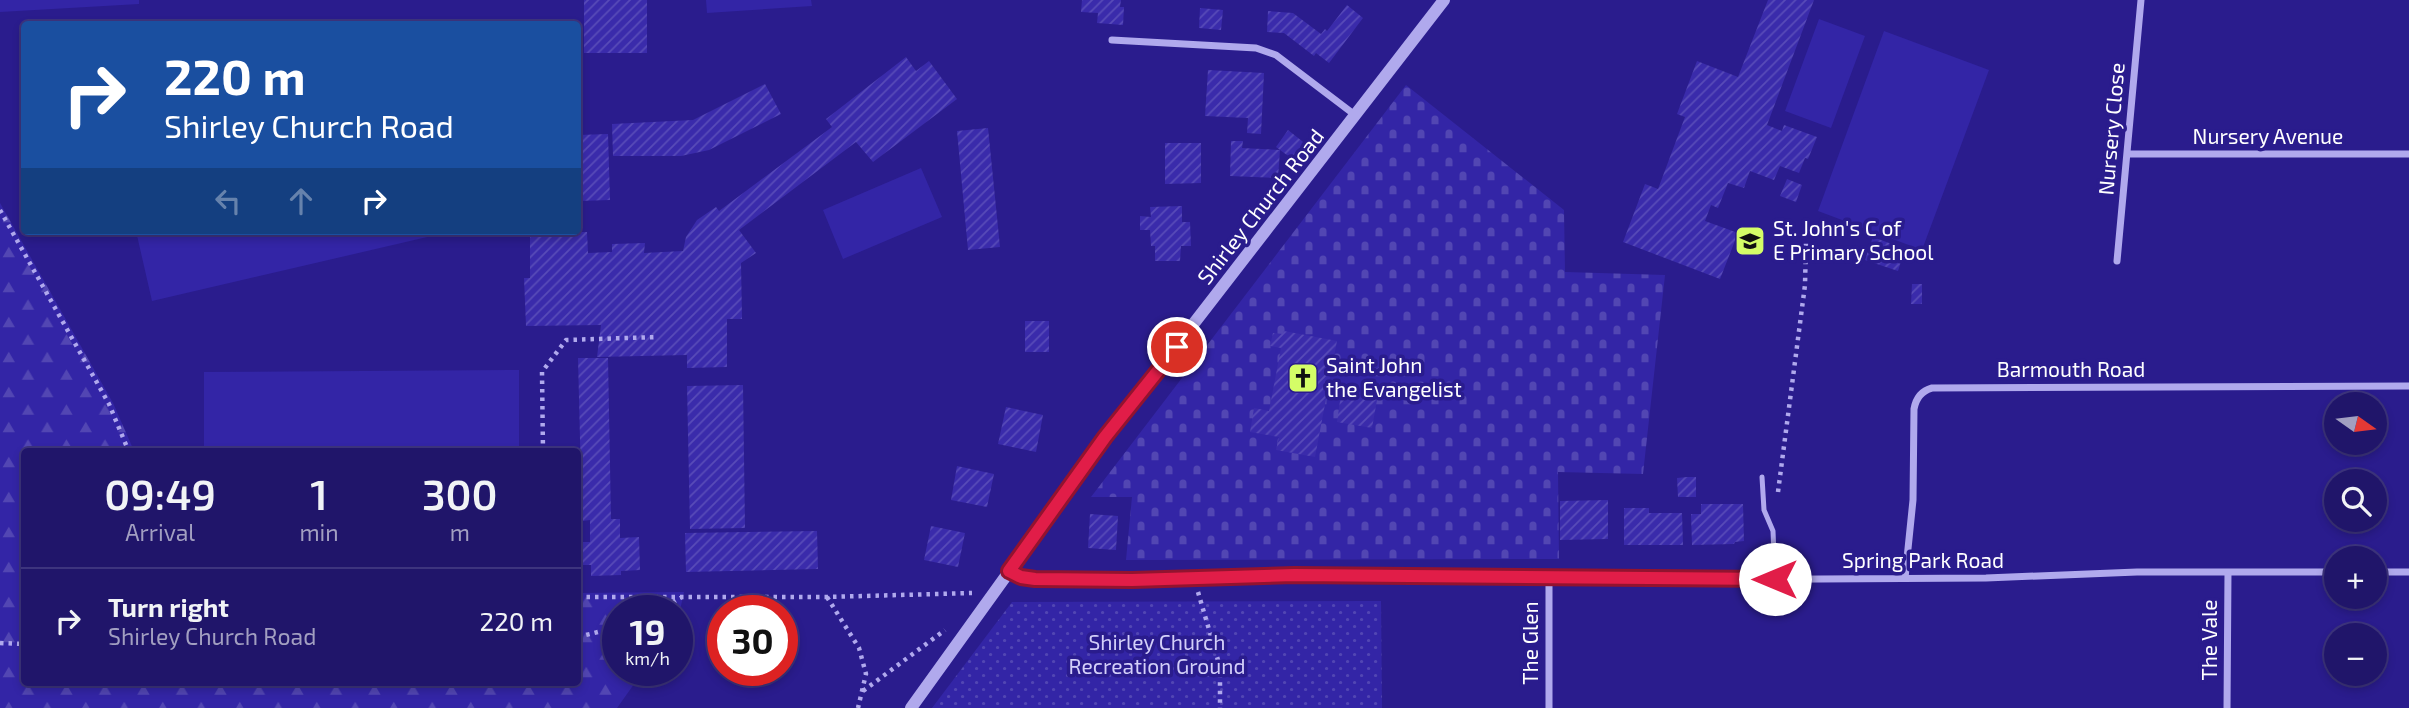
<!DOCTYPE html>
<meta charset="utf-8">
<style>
:root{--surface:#20156a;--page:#281e70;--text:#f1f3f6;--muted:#a29fc1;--line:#3d347e}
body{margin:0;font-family:"Exo 2",sans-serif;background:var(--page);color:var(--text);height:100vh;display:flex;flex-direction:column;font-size:26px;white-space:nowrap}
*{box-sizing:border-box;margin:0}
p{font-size:23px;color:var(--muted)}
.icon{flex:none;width:38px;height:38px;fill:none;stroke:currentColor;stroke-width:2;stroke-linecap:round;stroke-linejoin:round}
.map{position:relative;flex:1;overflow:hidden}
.details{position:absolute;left:21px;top:448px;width:560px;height:238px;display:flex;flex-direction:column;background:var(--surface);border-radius:7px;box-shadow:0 4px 10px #0003,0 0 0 2px var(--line)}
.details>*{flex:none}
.hud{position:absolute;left:21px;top:21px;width:560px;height:214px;border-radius:7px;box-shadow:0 4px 10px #0003,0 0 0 2px var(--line);background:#1a4fa0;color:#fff;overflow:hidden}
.needle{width:46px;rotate:104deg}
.buttons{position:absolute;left:2324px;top:392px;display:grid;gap:14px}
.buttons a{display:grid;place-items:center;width:63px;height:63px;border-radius:50%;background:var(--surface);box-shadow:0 4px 10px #0003,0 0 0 2px var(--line);font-size:35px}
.speed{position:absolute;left:602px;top:595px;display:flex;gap:14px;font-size:35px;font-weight:700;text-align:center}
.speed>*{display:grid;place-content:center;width:91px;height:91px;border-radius:50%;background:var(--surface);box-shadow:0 4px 10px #0003,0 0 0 2px var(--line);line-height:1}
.speed small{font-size:18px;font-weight:400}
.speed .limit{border:10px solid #d22;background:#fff;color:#111}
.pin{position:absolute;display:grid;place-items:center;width:60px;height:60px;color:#fff;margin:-30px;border:4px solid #fff;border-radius:50%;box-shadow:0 2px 7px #0007}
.me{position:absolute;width:77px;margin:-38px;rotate:270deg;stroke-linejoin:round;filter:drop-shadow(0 0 5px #0008)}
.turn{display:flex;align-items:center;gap:24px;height:147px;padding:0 28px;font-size:32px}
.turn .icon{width:91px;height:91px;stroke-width:2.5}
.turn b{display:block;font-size:49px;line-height:60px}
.lanes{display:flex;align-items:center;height:66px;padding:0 28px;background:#0003;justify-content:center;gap:35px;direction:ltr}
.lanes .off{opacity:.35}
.eta{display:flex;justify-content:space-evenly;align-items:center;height:119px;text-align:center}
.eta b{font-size:42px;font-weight:600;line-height:49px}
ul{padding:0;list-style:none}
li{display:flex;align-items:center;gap:21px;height:105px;padding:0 28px;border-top:2px solid var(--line)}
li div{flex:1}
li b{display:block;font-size:26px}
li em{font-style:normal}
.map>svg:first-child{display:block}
.grass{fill:#3325a6}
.forest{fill:url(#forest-firs)}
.cemetery{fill:url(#cemetery-stones)}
.park{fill:url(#park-dots)}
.building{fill:url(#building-hatch)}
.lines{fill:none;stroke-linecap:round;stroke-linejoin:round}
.path{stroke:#b0a9ed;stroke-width:4.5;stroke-dasharray:3.5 5;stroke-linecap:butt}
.service{stroke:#b0a9ed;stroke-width:5}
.minor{stroke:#b0a9ed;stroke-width:7}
.tertiary{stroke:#b0a9ed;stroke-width:12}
.route-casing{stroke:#92132f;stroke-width:18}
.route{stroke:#e11d48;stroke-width:12}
.labels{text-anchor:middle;stroke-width:7;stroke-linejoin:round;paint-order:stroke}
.street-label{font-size:21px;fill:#fff;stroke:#2a1c8d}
.poi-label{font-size:21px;fill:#fff;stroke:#2a1c8d;text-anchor:start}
.park-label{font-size:21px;fill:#d3cff9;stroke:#2a1c8d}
</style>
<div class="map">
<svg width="2409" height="708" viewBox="0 0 2409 708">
<defs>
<pattern id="forest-firs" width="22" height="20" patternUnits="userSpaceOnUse" patternTransform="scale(1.75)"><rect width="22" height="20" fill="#3325a6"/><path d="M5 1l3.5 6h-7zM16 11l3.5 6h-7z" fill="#5246b3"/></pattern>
<pattern id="cemetery-stones" width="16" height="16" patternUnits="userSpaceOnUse" patternTransform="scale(1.75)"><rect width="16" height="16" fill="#3325a6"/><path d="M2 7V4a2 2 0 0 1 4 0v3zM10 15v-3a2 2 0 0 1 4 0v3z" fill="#5246b3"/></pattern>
<pattern id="park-dots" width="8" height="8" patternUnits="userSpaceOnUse" patternTransform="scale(1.75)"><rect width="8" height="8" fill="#3325a6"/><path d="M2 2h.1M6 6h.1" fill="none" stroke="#5246b3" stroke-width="1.8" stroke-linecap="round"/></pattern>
<pattern id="building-hatch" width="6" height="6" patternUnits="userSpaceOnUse" patternTransform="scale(1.75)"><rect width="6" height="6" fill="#3a2bab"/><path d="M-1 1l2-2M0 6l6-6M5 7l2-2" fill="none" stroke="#584bb8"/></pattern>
</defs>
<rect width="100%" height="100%" fill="#2a1c8d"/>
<path class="grass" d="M0 0H139V4L0 12Z
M706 0H811L812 6 707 13Z
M1819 19 1865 36 1831 128 1785 111Z
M1884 31 1989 70 1922 250 1818 211Z
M921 168 942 217 843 259 823 210Z
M136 231H453L152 301Z
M519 370V451H204V372Z"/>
<path class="forest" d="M0 203 113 403 134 451 24 452V682H578V593L684 592 677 624V611H618V670H644L617 708H0Z"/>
<path class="cemetery" d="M1406 85 1564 210 1565 272 1665 275 1643 474 1558 472 1559 559 1126 560 1132 497H1091Z"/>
<path class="park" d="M1381 601 1382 708H932L1012 602Z"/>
<path class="building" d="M584 0H647V53H584Z
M1082 0H1121L1120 7H1124L1123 25 1097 23 1098 13 1081 12Z
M1768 0H1814L1767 125 1782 131 1784 125 1817 137 1808 159 1805 158 1799 173 1780 166 1774 180 1750 171 1744 188 1728 183 1718 208 1711 205 1705 221 1738 233 1720 279 1623 242 1645 184 1658 189 1685 117 1677 114 1697 61 1738 77Z
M1347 5 1363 18 1329 63 1316 53 1314 56 1284 33 1267 32 1268 11 1293 13 1321 34 1325 29 1327 31Z
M1200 8 1223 10 1221 30 1199 28Z
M906 57 916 71 929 61 957 99 873 162 856 142 739 230 756 253 741 263 742 319H727V367L687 368V355L597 357 601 325 526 326 524 278H530V232H587L588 253 612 252V244L645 243 644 253 683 251 686 237 697 220 716 207 719 211 832 127 826 119Z
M1208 70 1264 73 1261 134 1247 133 1248 118 1205 116Z
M765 84 781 114 709 150 681 156H613L612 124 693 120Z
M988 128 1000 247 968 250 957 131Z
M1288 130 1307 145 1295 161 1276 147Z
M608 134 610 200 578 201V135Z
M1231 141H1243L1242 148 1280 150 1278 178 1230 176Z
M1165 143H1201V183L1165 184Z
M1787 179 1802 185 1796 202 1780 196Z
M1182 206V222H1190L1191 246H1181L1180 261H1155V246H1151L1150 230H1140V216L1151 217 1150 207Z
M1873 237 1905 249 1898 271 1865 260Z
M1912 284H1922V304H1911Z
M1025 321H1049V352H1025Z
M1284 331 1337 341 1315 457 1276 450 1279 437 1250 432 1254 408 1269 411 1281 348 1270 346 1273 333 1283 334Z
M578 358H608L611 519H620V538L639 537 640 570 621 571V575L591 576V565H581L580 542H590V520L582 521Z
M743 385 745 528 690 529 687 386Z
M1341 394 1377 400 1372 428 1337 422Z
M1006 407 1043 415 1036 452 998 444Z
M957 466 994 474 987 507 951 500Z
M1687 477H1696V497H1678L1677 478Z
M1608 500V539L1560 540V501Z
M1701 504H1743L1744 541 1735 542 1734 544 1692 545 1691 514H1701Z
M1624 508H1649V513H1682L1683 545H1624Z
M1090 514 1118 516 1116 550 1088 548Z
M931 526 965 533 958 567 924 560Z
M817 531 818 569 686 572 685 533Z"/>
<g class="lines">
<path class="path" d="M0 210 109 404 129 452
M543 452 542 372 566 340 658 337
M1778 492 1805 285 1806 242
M1198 592 1220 667V708
M578 597H827L972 593
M827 597 859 648 866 674 858 708
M658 611 682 597
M578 637 618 627
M0 643 24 644
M863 691 945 630"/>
<path class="service" d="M1762 477 1764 510 1773 531 1775 579"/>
<path class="minor" d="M1112 40 1256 48 1276 55 1355 115
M2127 154H2409
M2117 261 2141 0
M1009 571 1021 577 1036 579 1132 580 1294 575 1644 580 1986 578 2137 572H2336
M2375 572H2409
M1549 578V708
M1905 578 1913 500 1914 409C1916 398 1921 391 1932 388L2409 386
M2227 708 2228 572"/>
<path class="tertiary" d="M911 708 1106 437 1444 0"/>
</g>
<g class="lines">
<g class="route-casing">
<path id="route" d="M1177 347 1105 437 1009 571 1021 577 1035 579 1132 580 1294 575 1775 579"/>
</g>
<use href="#route" class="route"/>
</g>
<defs>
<g id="school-square" transform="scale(1.575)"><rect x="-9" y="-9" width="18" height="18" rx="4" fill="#d4fd67" stroke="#2a1c8d"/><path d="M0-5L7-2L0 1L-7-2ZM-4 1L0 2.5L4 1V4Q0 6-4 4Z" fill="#111"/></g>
<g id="church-square" transform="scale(1.575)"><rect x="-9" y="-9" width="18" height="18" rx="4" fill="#d4fd67" stroke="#2a1c8d"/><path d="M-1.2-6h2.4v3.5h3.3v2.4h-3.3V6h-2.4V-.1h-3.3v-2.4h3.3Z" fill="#111"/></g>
</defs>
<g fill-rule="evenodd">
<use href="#school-square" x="1750" y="241"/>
<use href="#church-square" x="1303" y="378"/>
</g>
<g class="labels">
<g class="street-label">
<text transform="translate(2112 129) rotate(-85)" y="7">Nursery Close</text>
<text x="2268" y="144">Nursery Avenue</text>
<text transform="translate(1261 207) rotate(-52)" y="7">Shirley Church Road</text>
<text x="2071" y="377">Barmouth Road</text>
<text x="1923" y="568">Spring Park Road</text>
<text transform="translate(2210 640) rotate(-90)" y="7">The Vale</text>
<text transform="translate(1531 643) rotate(-90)" y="7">The Glen</text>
</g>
<g class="poi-label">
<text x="1773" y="236">St. John's C of<tspan x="1773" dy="24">E Primary School</tspan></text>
<text x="1326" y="373">Saint John<tspan x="1326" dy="24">the Evangelist</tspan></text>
</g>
<g class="park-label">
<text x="1157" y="650">Shirley Church<tspan x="1157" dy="24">Recreation Ground</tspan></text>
</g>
</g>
</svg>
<div class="buttons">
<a><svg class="needle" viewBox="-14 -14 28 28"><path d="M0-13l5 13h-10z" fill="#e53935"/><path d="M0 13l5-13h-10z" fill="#a29fc1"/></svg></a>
<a><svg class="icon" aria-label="search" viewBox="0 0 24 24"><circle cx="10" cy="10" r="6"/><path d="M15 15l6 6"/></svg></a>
<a>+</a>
<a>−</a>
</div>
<div class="speed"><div>19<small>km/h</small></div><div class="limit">30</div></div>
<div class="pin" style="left:1177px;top:347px;background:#d93025"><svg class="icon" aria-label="arrive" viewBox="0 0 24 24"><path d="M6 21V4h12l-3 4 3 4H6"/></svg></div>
<svg class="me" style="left:1775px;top:579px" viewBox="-20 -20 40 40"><circle r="19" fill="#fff"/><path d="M0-13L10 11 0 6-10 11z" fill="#e11d48"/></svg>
<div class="hud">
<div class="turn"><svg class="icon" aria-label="right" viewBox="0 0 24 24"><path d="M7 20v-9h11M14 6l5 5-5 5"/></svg><div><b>220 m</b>Shirley Church Road</div></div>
<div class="lanes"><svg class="icon off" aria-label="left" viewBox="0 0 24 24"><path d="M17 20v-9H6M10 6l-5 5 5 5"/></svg><svg class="icon off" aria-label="ahead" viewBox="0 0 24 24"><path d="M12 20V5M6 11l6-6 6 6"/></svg><svg class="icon" aria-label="right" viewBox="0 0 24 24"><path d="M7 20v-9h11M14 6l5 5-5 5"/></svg></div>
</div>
<section class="details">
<div class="eta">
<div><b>09:49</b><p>Arrival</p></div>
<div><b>1</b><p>min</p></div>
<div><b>300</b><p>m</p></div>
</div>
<ul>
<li><svg class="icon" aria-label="right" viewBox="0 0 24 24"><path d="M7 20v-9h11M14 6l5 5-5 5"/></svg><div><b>Turn right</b><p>Shirley Church Road</p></div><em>220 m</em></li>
</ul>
</section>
</div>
